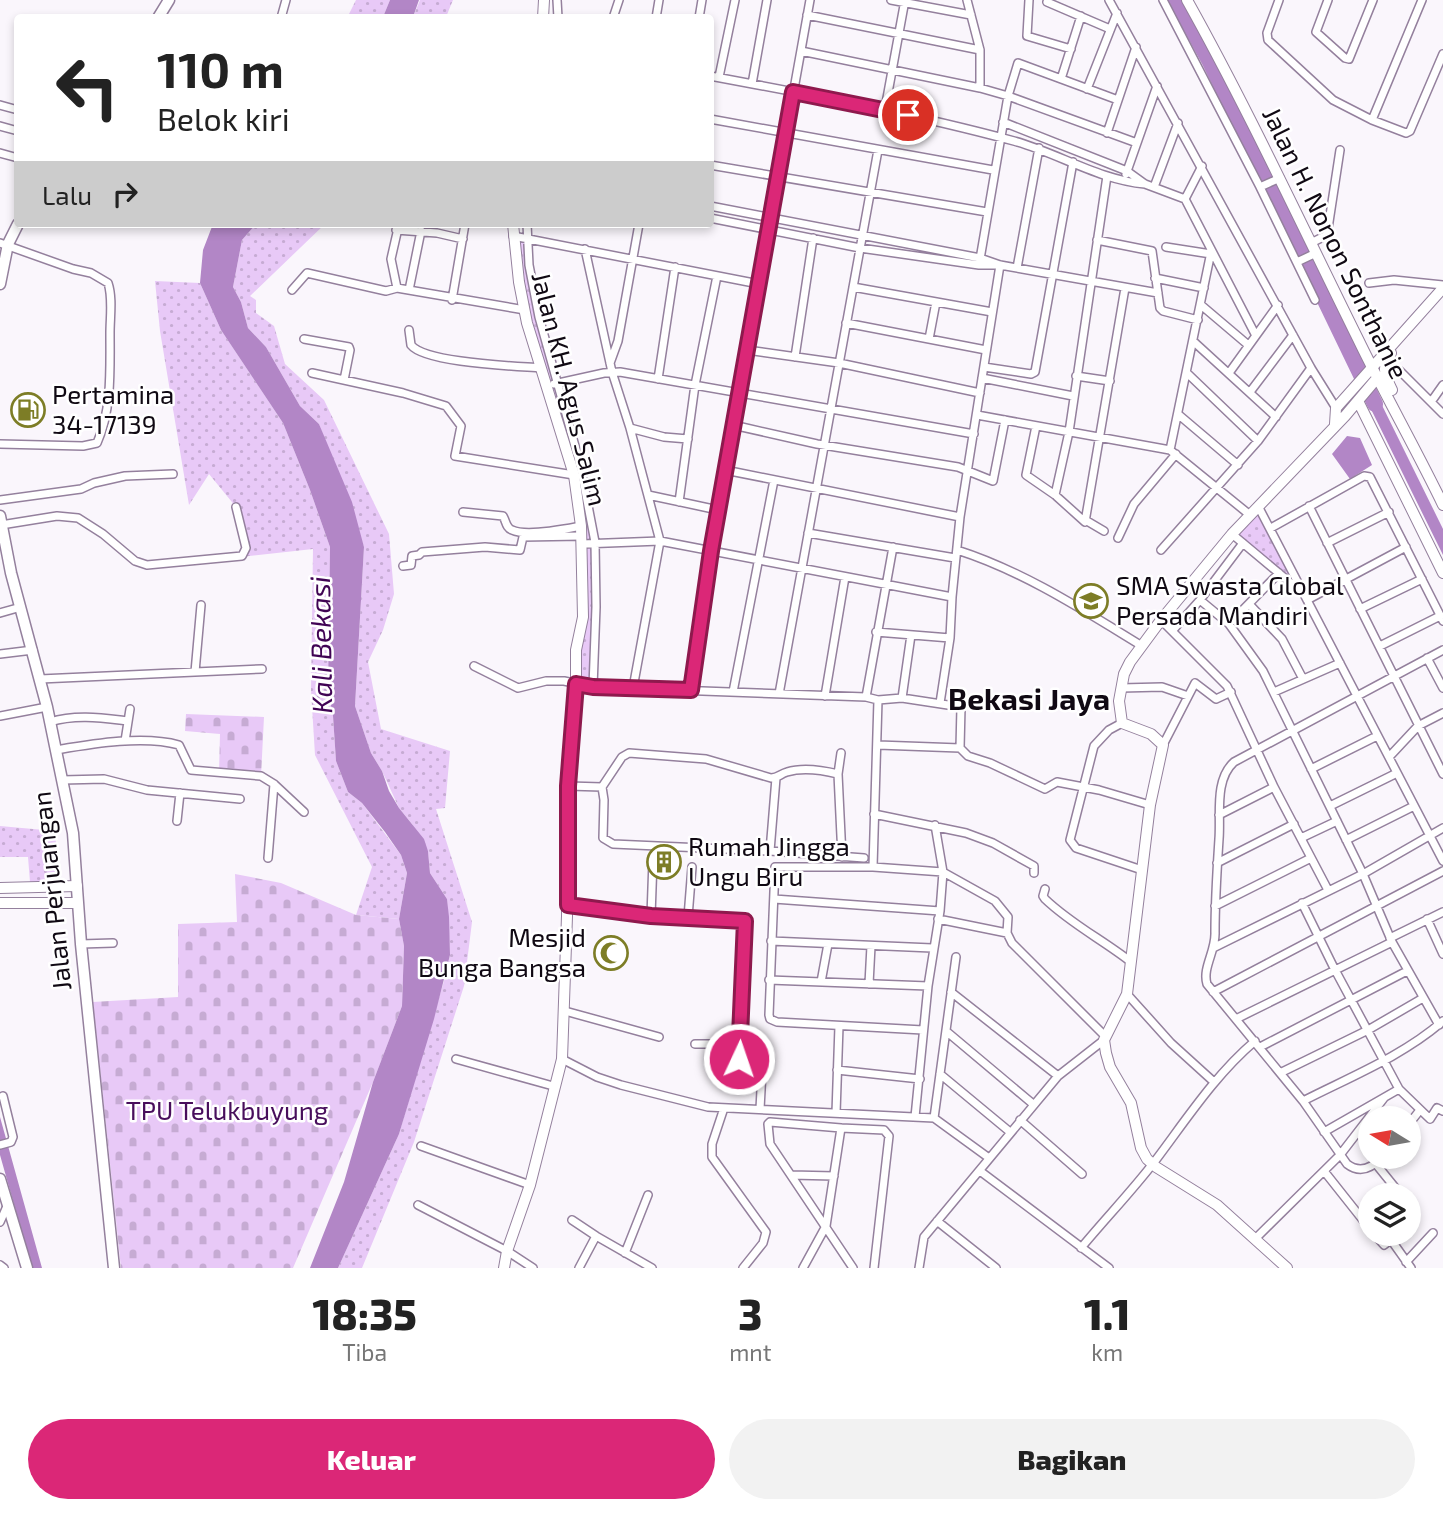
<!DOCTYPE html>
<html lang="id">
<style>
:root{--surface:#fff;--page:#f2f2f2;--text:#222;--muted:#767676;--accent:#db2777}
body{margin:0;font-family:"Exo 2",sans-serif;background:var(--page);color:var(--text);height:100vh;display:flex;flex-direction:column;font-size:26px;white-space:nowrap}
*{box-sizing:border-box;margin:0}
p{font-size:23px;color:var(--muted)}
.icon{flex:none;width:38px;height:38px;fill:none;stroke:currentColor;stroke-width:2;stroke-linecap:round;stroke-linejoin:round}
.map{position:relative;height:1268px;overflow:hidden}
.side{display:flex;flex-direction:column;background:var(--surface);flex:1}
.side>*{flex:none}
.hud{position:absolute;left:14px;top:14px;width:700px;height:214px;border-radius:7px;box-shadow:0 4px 10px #0003;background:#fff;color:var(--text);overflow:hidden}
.needle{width:46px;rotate:281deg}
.buttons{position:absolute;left:1358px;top:1106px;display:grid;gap:14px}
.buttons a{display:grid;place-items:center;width:63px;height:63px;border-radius:50%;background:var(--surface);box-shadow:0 4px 10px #0003;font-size:35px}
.pin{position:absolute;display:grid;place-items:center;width:60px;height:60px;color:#fff;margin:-30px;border:4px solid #fff;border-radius:50%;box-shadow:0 2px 7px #0007}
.me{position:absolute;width:77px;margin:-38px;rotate:3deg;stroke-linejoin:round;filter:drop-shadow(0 0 5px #0008)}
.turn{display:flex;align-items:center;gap:24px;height:147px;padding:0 28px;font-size:32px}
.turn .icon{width:91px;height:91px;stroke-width:2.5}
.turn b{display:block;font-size:49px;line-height:60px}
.then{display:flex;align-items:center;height:66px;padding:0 28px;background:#0003;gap:14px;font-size:26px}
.eta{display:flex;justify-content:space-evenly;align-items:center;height:119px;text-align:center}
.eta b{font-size:42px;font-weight:800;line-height:49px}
.action{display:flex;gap:14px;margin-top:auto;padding:14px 28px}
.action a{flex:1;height:80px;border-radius:42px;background:var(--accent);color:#fff;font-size:28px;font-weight:800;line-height:80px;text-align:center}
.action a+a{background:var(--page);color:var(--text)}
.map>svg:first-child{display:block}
.grass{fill:url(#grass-dots)}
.cemetery{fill:url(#cemetery-stones)}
.water{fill:#b286c6}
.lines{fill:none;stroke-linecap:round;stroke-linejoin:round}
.river{stroke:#b286c6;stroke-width:16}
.street-casing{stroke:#94809d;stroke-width:10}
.secondary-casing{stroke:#94809d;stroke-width:12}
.primary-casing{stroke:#94809d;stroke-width:13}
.street{stroke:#fff;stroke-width:7}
.secondary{stroke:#fff;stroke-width:10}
.primary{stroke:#fff;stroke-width:10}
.route-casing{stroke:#8e194d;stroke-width:18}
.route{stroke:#db2777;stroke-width:12}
.labels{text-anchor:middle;stroke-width:5;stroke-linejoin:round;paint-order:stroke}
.street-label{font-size:26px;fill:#100913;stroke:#fff}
.poi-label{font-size:26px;fill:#100913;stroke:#fff;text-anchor:start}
.park-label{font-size:26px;fill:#480e5c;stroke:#fff}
.water-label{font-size:28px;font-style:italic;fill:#400354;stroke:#fff}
.quarter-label{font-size:30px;font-weight:bold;fill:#100913;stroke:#fff}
</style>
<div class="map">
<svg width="1443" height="1268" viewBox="0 0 1443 1268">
<defs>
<pattern id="grass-dots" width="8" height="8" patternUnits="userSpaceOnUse" patternTransform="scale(1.75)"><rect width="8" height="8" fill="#e8c9f7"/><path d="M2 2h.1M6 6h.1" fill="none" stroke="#c6abd3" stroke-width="1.8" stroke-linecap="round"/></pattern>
<pattern id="cemetery-stones" width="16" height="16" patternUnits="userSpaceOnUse" patternTransform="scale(1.75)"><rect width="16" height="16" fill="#e8c9f7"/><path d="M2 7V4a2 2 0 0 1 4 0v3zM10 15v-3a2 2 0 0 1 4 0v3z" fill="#c6abd3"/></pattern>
</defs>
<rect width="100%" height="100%" fill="#faf6fc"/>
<path class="grass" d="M356 0H390L383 17 347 18Z
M420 0H453L446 17H413Z
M256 224H325L250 296 256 300V313L274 326 285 364 324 400 389 534 394 594 383 630 368 662 381 729 450 751 445 808 436 809 472 922 464 986 414 1142 362 1268H338L399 1134 444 981 450 955 447 899 430 873 428 851 412 824 399 808 382 771 371 753 355 706 364 547 319 424 300 406 266 347 248 328 241 302 233 287 242 240Z
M513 236 529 239V265L595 542 593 687 576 684 583 617 574 475 546 388Z
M155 281 200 283 221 330 283 423 310 490 330 547 328 689 333 716 336 761 348 792 362 803 401 855 407 873 399 919 356 915 372 867 315 755 311 690 313 549 240 557 244 554 236 507 209 474 189 505 160 331Z
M1258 506 1303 593 1232 534Z
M0 826 55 831 59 883 30 882 28 857H0Z"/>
<path class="cemetery" d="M186 714 264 717 261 776 219 773 220 734 185 731Z
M235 874 281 883 356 915 399 919 404 946 402 1006 373 1082 293 1268H121L93 1002 178 997V924L237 922Z"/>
<path class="water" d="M390 0H419L413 17H383Z
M213 224H256L242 240 233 287 241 302 248 328 266 347 300 406 319 424 352 502 364 547 355 706 371 753 382 771 389 791 399 808 424 839 428 851 430 873 447 899 449 917 450 955 434 1019 399 1134 338 1268H310L344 1182 373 1082 402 1006 404 946 399 919 407 873 401 855 385 832 362 803 348 792 336 761 333 716 328 689 330 547 310 490 283 423 221 330 200 283 203 250Z
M1374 389 1443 529V555L1366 399Z
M1347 436 1360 438 1372 465 1350 479 1332 454Z
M0 1117 42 1268H32L0 1155Z"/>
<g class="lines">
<path class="river" d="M1176 0 1210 62 1375 404"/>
<g class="street-casing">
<path id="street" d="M557 0 558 18
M891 0 971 15
M967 0 980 50V88
M1029 0 1027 36 1071 49
M1109 0 1311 368 1336 408
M1163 0 1260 187 1315 300
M1279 0 1267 33 1268 40 1333 100 1372 120 1406 133 1410 131 1443 54
M1328 0 1316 32 1345 58 1349 59 1373 0
M1047 2 1110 29
M807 15 980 50
M281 18 286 0
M613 18 619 0
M656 18 659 0
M699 18 702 0
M801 51 980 88 1008 96 1137 143
M710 76C812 95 914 114 1014 141 1058 153 1099 180 1145 184
M719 77 735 0
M1061 79 1081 16
M752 84 767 0
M1087 89 1117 13
M0 105 18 110
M885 109 905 0
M710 119 993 170
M1372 120 1422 0
M1003 122 1127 171 1145 184 1185 199 1255 334
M0 126 18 131
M1107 133 1136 47
M0 153 18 158
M710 165 987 212
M1126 174 1157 86
M1154 187 1178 123
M1260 187 1280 178
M1185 199 1202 166
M710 206 980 258 1000 265 1158 293
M710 218 860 248 979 265H996
M527 224 529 265 539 317 580 464 595 542 596 607 593 687
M396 230 437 233 463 239
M513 236 759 284
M1097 240 1152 251 1160 308 1163 311 1198 320
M0 243 73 269 91 273 108 283C113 298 110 317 110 333 110 369 112 410 97 443L83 446 0 444
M1311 243 1327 235 1340 150
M1166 247 1211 254
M585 249 612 372 630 428 660 541 633 688
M1297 262 1316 253
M979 265 1008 96 1018 63 1118 100
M1017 268 1039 148
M1155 278 1204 288
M1369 283 1394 280 1443 285
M853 287 992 312
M397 288 391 259 399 224
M292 290 307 273 386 291 397 288 525 310
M409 290 421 231
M452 300 465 224
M1201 305 1247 344
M846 323 986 350
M409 330 411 345C425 363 516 366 541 368
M304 339 349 347 350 350 344 380
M929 339 936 302
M1193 341 1276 417
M747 350 839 363 980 393
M795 357 813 238
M610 363 618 341 639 224
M984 367 1031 374 1035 372 1073 162
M1400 371 1443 414
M312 373 403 393 446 406 461 426 455 456 574 475
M1187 373 1258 441
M1229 373 1278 305
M1076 376 1110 381
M982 378 1073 396
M658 379 675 267
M554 384 604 373 620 372 974 434
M1250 392 1293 335
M1431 402 1443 385
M977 415 1170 450 1250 515
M1179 415 1238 465
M733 425 817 444 958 467 993 481 1005 420
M1036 426 1026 475 1055 495 1085 522 1125 288
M630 428 664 437 688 439
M1170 450 1211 252
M725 470 960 517
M648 495 718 510
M1055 495 1069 432 1107 176
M0 500 81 489 94 483 125 476 173 474
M679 502 695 385 717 276
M1258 506 1443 861
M1309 506 1443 774
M463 512 503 516C506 521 506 528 512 530 527 537 565 529 581 526
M1087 521 1104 531
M1 525 57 516 78 518 103 534 135 561 147 565 242 556 246 548 236 507
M1271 528 1364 476 1370 477 1443 621
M808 533 955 558
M1232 534 1299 590
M1118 538 1134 504 1176 454
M1327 543 1389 512
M582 544 660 541 952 597
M957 550C1023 571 1083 610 1142 646
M1161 550 1258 441 1311 368
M403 566 411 565 412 556 419 555 422 552 485 547 520 550 523 537 581 536
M1200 600 1229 624 1263 671 1363 874 1392 942 1439 1025
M1307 600 1406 547
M1249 604 1282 639 1303 679
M1360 609 1422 579
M0 613 21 607
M1161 620 1227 686 1274 787 1328 890
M1229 624 1279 573
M1173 630 1200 600 1243 543
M876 632 950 638
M1380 646 1440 616
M0 654 33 650
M1427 658 1443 688
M474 666 518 688 546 681H564L593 687 866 697 878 700 902 698 961 707 960 748 878 745
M195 672 201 605
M40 679 262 669
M1121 688 1162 687 1188 696
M691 690 711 551 810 0
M733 692 774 480
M1274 692 1340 663
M779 694 878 150
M825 696 845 577
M866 697 893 547
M902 698 911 635
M878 700 873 867H775L769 1015 770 1019 777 1022 923 1030
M940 703 950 638 952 597 960 517 1000 265
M0 716 47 707
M50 722C76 714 102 718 128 721
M1122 723 1109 730 1094 746 1070 840 1076 848 1142 870
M125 741 130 709
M1163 745 1195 683 1216 699 1231 692
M960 748 968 756 990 763 1045 789 1057 782 1099 790 1150 805
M56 750C92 744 143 735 179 745L191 770 261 776 274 784 304 812
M1389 757 1418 726 1443 713
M1311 769 1377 736
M838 774 841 753
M62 780 104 779 147 790 240 799
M568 786 602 787 604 800 603 838 613 844 770 851 864 858
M602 787 622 757 629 753 706 759 771 778C778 778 780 774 787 772 803 767 822 770 838 774L842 857
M1330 806 1397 773
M874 814 966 833 993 843 1034 866V873
M1219 815 1274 787
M177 821 180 793
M935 825 943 872 995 901 1008 917 1007 933 1012 943 1106 1037
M1301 838 1337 821
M1346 840 1414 806
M770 851 776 778
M268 858 274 784
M1217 863 1294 824
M873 867 943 872 940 911 928 986 915 1117
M1045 889 1043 896 1045 899C1071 924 1103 940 1131 962
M774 899 940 911
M1302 903 1334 968 1399 1089 1430 1119 1437 1108 1443 1111
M568 905 651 916 745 921 739 1062 759 1068 762 1071 760 1109
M1215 906 1311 858
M651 916 653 860
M688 917 692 867
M938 919 1007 933
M1427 919 1443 954
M1390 938 1443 912
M771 941 932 948
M81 944 113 943
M1215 947 1363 874 1443 828
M769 980 928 986
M821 982 828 944
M869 984 871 946
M951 992 1058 1076
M1213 992 1443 871
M1127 994 1171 1043 1214 1082
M565 1011 659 1037
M1236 1019 1392 942
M946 1031 1033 1104
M695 1044H740
M1260 1047 1407 971
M456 1059 553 1086
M562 1059 597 1077 621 1085 708 1107 934 1118
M837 1070 920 1079
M1280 1073 1368 1030 1423 998
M940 1074 1010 1132
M1303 1101C1350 1077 1403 1056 1443 1021
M724 1108 712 1144V1157L766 1232 763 1243 743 1268
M836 1113 839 1026
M934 1118 956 957
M934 1118 989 1158
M1020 1120 1082 1174
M1409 1124 1420 1110
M841 1128 884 1130 889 1136 874 1268
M1324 1132 1399 1089
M0 1145 11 1142 13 1137 3 1096
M421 1146 530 1185
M1382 1157C1372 1168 1360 1174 1347 1164L1303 1101 1207 984C1202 968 1216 951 1215 932 1215 900 1217 870 1219 839 1221 815 1214 780 1234 762L1443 650
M1376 1164 1401 1195
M980 1171 1109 1268
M1324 1171 1370 1229
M791 1175 834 1176
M418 1205 507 1251 533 1268
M572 1220 596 1236
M937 1221 996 1268
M0 1222 8 1204
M1374 1234 1384 1245 1392 1239
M1392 1234 1394 1244 1411 1268
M1255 1239 1340 1155 1384 1098
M1081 1248C1105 1219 1132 1191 1155 1161 1186 1120 1215 1075 1255 1041
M625 1253 648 1195
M1406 1262 1433 1233
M0 1265 4 1268
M579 1268 596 1236 652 1268
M803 1268 826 1226 841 1128 770 1122 768 1124 770 1144 853 1268
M919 1268 924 1237 1058 1076 1104 1040"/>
</g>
<g class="secondary-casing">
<path id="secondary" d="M1187 0C1249 111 1302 226 1358 339 1385 395 1416 449 1443 505
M543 18 544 0
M1391 353C1381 366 1385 376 1392 390
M1358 401 1443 573
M1335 424 1336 408 1443 288
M0 888 77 886
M0 903H77
M504 1268 507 1251 530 1185 562 1059 567 916 568 786 576 684V650L583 617 581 526 574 475 527 323 519 282 513 224
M1287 1268 1217 1205 1156 1167 1147 1159 1141 1148 1131 1103 1110 1067 1106 1053 1104 1040 1127 994 1150 805 1163 745 1151 734 1122 723 1119 701 1124 674 1130 662 1161 620 1232 534 1345 416 1378 377"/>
</g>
<g class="primary-casing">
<path id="primary" d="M158 18 169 0
M0 284 8 244 18 224
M0 516 11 573 47 707 73 833 81 944 114 1268
M0 1179 27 1268"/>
</g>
<use href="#street" class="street"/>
<use href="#secondary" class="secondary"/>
<use href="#primary" class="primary"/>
</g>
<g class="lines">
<g class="route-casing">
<path id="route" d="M739 1059 745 921 651 916 568 905V786L576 684 593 687 691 690 711 551 793 92 908 115"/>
</g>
<use href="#route" class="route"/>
</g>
<defs>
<g id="fuel-ring" transform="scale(1.75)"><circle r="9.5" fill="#fff" stroke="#7d7d26" stroke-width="1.5"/><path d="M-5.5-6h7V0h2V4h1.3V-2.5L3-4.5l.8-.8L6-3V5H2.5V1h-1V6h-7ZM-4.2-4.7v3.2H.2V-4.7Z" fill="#7d7d26"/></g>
<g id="school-ring" transform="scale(1.75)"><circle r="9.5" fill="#fff" stroke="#7d7d26" stroke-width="1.5"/><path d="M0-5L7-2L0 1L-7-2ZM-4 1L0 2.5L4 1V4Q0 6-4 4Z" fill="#7d7d26"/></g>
<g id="building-ring" transform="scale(1.75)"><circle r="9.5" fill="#fff" stroke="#7d7d26" stroke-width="1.5"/><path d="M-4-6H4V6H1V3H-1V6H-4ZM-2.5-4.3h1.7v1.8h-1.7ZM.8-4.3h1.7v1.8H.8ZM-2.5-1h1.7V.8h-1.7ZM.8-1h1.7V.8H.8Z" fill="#7d7d26"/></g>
<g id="mosque-ring" transform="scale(1.75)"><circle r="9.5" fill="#fff" stroke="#7d7d26" stroke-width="1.5"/><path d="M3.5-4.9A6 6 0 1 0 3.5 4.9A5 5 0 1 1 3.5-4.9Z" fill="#7d7d26"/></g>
</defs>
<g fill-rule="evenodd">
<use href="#fuel-ring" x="28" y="410"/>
<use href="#school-ring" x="1091" y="601"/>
<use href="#building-ring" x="664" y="862"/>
<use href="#mosque-ring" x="611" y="953"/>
</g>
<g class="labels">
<g class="street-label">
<text transform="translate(1335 243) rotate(64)" y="9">Jalan H. Nonon Sonthanie</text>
<text transform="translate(569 389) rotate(76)" y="9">Jalan KH. Agus Salim</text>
<text transform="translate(52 891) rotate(-96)" y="9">Jalan Perjuangan</text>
</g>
<g class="poi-label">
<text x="52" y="404">Pertamina<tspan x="52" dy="30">34-17139</tspan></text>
<text x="1116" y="595">SMA Swasta Global<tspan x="1116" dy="30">Persada Mandiri</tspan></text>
<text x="688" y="856">Rumah Jingga<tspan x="688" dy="30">Ungu Biru</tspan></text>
<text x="586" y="947" text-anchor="end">Mesjid<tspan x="586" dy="30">Bunga Bangsa</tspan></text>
</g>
<g class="park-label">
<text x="227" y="1120">TPU Telukbuyung</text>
</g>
<g class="water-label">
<text transform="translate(321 645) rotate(-91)" y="10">Kali Bekasi</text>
</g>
<g class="quarter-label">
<text x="1029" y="710">Bekasi Jaya</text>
</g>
</g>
</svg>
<div class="buttons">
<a><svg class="needle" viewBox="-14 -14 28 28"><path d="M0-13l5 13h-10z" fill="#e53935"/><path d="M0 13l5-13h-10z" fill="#767676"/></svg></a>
<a><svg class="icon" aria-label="layers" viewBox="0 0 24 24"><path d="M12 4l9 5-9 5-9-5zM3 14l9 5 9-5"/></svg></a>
</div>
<div class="pin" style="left:908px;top:115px;background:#d93025"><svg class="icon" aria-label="arrive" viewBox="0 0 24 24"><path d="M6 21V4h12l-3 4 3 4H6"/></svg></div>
<svg class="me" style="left:739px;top:1059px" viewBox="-20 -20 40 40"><circle r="17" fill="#db2777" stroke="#fff" stroke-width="3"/><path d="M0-11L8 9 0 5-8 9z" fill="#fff"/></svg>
<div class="hud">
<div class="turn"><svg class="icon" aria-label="left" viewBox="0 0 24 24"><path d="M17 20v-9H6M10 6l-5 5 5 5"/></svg><div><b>110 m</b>Belok kiri</div></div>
<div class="then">Lalu<svg class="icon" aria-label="right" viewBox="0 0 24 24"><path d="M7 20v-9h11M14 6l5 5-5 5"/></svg></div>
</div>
</div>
<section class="side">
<div class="eta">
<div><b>18:35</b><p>Tiba</p></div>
<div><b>3</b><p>mnt</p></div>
<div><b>1.1</b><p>km</p></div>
</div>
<div class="action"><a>Keluar</a><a>Bagikan</a></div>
</section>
